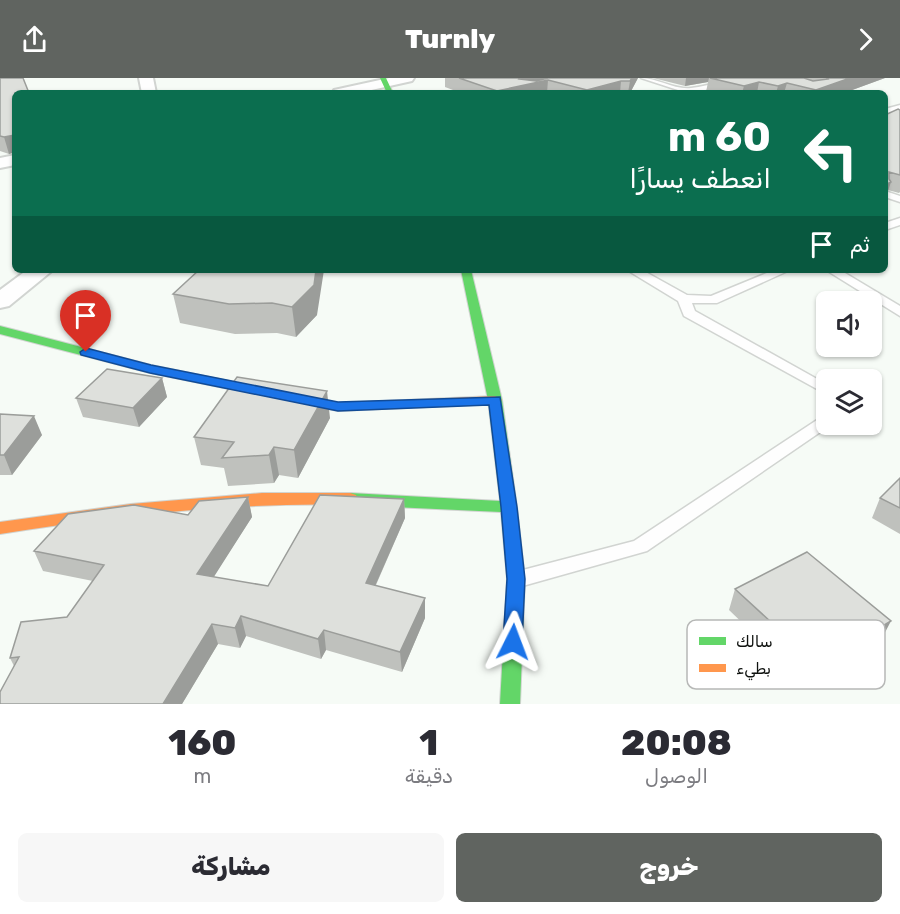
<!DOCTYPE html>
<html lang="ar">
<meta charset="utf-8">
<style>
:root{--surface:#fff;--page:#f7f7f7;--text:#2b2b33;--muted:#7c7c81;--accent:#606460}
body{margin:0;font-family:Rubik,Vazirmatn,sans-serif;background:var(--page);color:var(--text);direction:rtl;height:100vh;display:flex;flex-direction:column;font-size:22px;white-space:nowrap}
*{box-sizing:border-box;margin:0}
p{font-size:20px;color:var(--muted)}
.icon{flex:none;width:33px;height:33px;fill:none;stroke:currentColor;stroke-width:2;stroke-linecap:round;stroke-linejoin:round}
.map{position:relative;height:626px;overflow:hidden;direction:ltr}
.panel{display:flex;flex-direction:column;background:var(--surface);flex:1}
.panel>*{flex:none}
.hud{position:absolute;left:12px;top:12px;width:876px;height:183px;border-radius:9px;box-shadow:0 2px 4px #0004;direction:rtl;background:#0b6e4f;color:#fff;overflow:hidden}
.fabs{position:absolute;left:816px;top:213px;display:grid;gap:12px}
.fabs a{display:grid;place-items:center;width:66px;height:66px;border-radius:9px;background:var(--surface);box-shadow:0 2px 4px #0004;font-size:30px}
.pin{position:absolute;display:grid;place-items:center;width:51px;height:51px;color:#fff;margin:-62px -26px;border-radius:50% 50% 50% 0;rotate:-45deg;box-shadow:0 0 6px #0007}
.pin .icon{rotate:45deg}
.me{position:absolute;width:66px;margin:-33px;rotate:3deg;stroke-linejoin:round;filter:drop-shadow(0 0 4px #0008)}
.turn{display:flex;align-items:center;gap:21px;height:126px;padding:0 18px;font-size:27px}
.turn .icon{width:78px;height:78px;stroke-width:2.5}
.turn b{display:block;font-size:42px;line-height:51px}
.then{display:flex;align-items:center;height:57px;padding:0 18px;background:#0003;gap:12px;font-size:22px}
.eta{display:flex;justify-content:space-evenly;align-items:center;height:102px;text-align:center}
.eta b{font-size:36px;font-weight:800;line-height:42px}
.cta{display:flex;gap:12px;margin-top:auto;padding:12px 18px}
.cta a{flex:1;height:69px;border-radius:9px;background:var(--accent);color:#fff;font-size:24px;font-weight:800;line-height:69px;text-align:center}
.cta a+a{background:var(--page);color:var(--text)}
header{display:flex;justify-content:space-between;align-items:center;height:78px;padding:0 18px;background:var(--accent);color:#fff;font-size:27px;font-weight:800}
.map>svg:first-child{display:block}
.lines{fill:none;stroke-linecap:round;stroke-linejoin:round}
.lane-casing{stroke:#d1d4d1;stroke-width:3}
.street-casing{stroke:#d1d4d1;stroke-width:4}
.fast-casing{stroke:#d1d4d1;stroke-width:2}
.slow-casing{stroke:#d1d4d1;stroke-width:2}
.lane{fill:#fefefe;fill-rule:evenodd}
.street{fill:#fefefe;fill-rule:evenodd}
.fast{fill:#63d668;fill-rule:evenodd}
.slow{fill:#ff974d;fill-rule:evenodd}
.wall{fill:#bfc1bd}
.shaded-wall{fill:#9b9d9a}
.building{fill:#dee0dc;stroke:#9b9d9a;stroke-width:1.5}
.route{fill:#1a73e8;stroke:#114b97;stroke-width:1.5}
.key{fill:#fff;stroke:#b7b8b7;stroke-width:1.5}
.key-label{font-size:16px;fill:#101310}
</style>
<header><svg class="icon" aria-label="forward" viewBox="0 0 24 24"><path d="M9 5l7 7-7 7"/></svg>Turnly<svg class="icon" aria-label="share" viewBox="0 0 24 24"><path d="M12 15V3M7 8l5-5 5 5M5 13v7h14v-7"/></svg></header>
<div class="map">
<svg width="900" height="626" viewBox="0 0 900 626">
<rect width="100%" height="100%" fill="#f6fbf6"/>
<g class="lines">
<g class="lane-casing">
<path id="lane" d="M641 0C657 0 675 12 691 10 711 8 728 0 747 0L695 15H677L681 13Z
M900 27V32L885 36V31Z
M885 113 900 118V124L885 119Z
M900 140V147L885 152V145Z
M627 192H642L687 217 711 218 774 192H790L717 225H692L695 233 826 306V316L684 238 678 223Z
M826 192H840L900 228V238Z
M826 338V346H832L647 473 519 509 512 506 509 501 512 496 519 493 634 463 820 340Z"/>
</g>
<g class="street-casing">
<path id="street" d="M139 0H153L156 15H142Z
M389 0H414L412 3 358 15H332L334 12Z
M15 77V87L0 90V80Z
M27 192H53L9 228 0 230V212Z"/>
</g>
<g class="fast-casing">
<path id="fast" d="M380 0H386L393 15H387Z
M461 192H471L502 322 517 429 525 501 520 626H500L507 501 501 434 350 427 344 425 342 421 344 417 350 415 500 423 488 322Z
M0 248 151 287 303 318 310 322 303 326 150 295 0 256Z"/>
</g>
<g class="slow-casing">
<path id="slow" d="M303 318 338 325 495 318 502 322 495 326 338 333 298 325 296 322Z
M262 415H350L356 417 358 421 356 425 350 427C232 424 116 438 0 456V444L131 426Z"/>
</g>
<use href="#lane" class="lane"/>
<use href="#street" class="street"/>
<use href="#fast" class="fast"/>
<use href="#slow" class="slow"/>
</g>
<path class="wall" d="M0 0 15 15V74L9 76 0 73Z
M445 0H638L630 15H461L445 9Z
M653 0H885L844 15H710L706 14 708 4 685 8Z
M900 32V114L899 115 888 112 885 122Z
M199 192 317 237 296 259 277 255 235 256 180 245 173 216Z
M162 300 167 319 139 349 83 339 76 320Z
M0 336 42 357 12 397H0Z
M330 340 298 400 279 397 274 405 228 408 224 390 201 387 194 359Z
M900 400V456L872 440 880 420Z
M248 419 252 439 213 499 268 508 404 421 405 440 376 507 425 540 402 594 326 572 321 581 246 558 240 570 218 566 182 626H0L14 588 10 580 67 539 93 503 43 493 34 473 188 437Z
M735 511 880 564 842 588 820 568 787 588 729 532Z"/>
<path class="shaded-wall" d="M520 0H576L548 2 547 15H497V13Z
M632 0H638L630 15H628L630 3Z
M686 0H709L708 4 685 8Z
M850 0H885L844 15H815L816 12Z
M621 3 620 15H586L587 12Z
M759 4 757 15H742L744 8Z
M787 5 784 15H776L778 8Z
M15 57V74L9 76 4 59Z
M891 104 885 122V107Z
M316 192H324L317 237 296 259 292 229Z
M162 300 167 319 139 349 133 330Z
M327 313 330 340 298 400 294 372Z
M34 338 42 357 12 397 4 377Z
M274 369 279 397 274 405 269 377Z
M248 419 252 439 203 516 197 496Z
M404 421 405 440 368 524 366 505Z
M425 520V540L402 594 400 574Z
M241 538 246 558 240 570 235 550Z
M891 543 880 564 842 588 851 567Z
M212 546 218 566 182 626H163Z
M829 547 820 568 787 588 796 567Z
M324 552 326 572 321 581 318 561Z"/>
<path class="building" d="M0 0H23L29 15H15V57L4 59 0 58Z
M459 0H520L519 1 536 3 548 0H632L630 3H621L587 12 548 2 497 13Z
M710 0H804L813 3 828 1 827 0H850L816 12 787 5 778 8 759 4 744 8Z
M898 31 900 32V97L889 94V101L891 104 885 107V37Z
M199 192H316L314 207 292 229 272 225 229 226 173 216Z
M107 291 162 300 133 330 76 320Z
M237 299 327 313 294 372 274 369 269 377 222 380 234 364 194 359Z
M0 336 34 338 4 377H0Z
M900 400V430L880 420Z
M320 417 404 421 366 505 425 520 400 574 324 552 318 561 241 538 235 550 212 546 163 626H0V614L19 579 10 580 21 544 67 539 104 487 34 473 68 436 134 427 188 437 199 423 248 419 197 496 268 508Z
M807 474 891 543 851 567 829 547 796 567 735 511Z"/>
<path class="route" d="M86 270 151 287 338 324 500 319 517 429 525 501 522 564 520 570 513 572 506 570 503 564 507 501 501 429 489 327 338 333 150 295 81 277 80 274Z"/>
<rect x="687" y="542" width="198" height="69" rx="9" class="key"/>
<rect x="699" y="559" width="27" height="8" fill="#63d668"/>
<rect x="699" y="586" width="27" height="8" fill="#ff974d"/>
<g class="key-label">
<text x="736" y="569">سالك</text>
<text x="736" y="596">بطيء</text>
</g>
</svg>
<div class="fabs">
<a><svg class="icon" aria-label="sound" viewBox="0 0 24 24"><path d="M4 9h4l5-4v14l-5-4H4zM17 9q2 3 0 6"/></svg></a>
<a><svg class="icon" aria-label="layers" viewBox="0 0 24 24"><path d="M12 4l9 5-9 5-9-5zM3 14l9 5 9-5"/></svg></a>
</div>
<div class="pin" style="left:86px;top:274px;background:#d93025"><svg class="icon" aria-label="arrive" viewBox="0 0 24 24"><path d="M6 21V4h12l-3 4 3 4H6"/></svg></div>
<svg class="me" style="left:513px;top:564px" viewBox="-20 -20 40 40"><path d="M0-17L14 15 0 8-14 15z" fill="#1a73e8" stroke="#fff" stroke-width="4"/></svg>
<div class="hud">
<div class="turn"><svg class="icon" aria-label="left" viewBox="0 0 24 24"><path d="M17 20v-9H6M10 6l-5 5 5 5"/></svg><div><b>60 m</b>انعطف يسارًا</div></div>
<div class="then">ثم<svg class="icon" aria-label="arrive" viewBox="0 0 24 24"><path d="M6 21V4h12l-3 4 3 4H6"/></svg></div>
</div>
</div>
<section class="panel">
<div class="eta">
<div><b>20:08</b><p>الوصول</p></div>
<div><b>1</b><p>دقيقة</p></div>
<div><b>160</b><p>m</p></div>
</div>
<div class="cta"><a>خروج</a><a>مشاركة</a></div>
</section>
